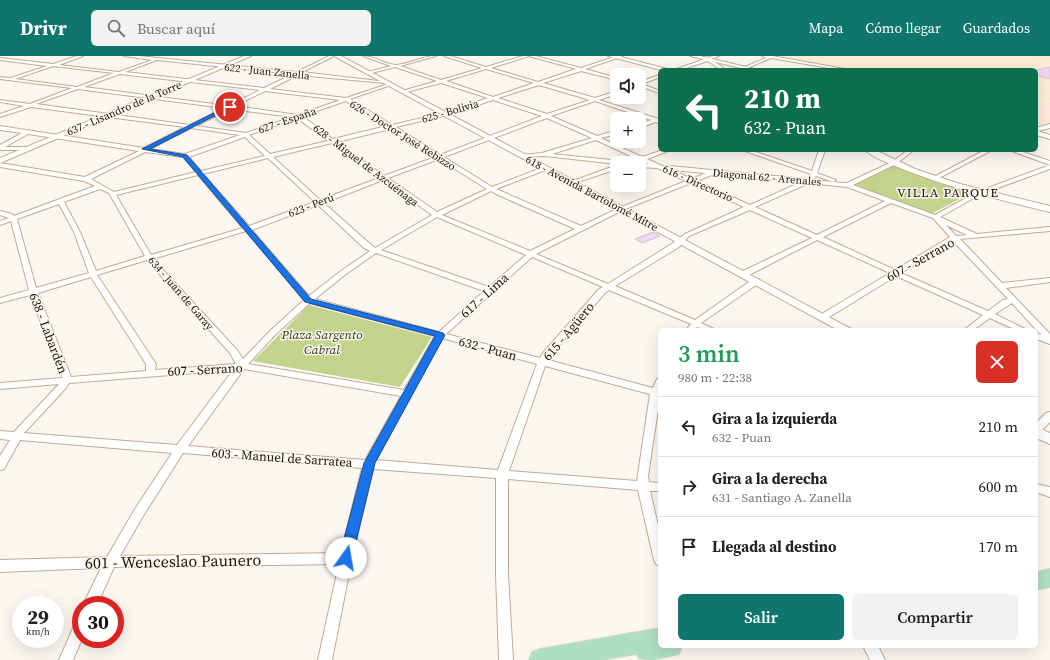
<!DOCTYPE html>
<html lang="es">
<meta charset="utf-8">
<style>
:root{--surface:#fff;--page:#f2f2f2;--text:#222;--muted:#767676;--line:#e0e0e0;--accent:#0f766e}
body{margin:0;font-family:"Source Serif 4",serif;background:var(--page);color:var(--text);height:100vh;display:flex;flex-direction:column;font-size:15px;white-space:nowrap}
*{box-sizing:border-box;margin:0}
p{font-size:13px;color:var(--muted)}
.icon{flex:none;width:22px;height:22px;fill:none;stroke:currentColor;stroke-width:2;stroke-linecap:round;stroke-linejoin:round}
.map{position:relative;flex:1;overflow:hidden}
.sheet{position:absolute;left:658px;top:272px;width:380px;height:320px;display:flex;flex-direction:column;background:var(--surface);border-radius:6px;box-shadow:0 4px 16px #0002}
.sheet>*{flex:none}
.top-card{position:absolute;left:658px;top:12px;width:380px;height:84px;border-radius:6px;box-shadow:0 4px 16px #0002;background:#0b6e4f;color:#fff;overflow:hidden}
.controls{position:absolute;left:610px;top:12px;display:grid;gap:8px}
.controls a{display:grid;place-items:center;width:36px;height:36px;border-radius:6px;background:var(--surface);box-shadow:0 4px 16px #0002;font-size:20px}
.speed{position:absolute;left:12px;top:540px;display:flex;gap:8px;font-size:20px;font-weight:700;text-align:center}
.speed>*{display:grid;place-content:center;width:52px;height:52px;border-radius:50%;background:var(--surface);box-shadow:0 4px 16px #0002;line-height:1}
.speed small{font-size:10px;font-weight:400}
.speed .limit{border:6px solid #d22;background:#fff;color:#111}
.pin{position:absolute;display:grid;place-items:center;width:34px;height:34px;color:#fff;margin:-17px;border:2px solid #fff;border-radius:50%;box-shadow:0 1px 4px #0007}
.me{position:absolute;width:44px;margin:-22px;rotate:13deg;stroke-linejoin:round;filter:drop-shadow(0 0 3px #0008)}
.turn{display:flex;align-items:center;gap:14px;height:84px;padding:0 20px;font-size:18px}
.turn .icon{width:52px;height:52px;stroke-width:2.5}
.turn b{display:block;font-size:28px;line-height:34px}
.round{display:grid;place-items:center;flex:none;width:42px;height:42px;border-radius:6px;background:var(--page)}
.headline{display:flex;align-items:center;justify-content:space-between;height:68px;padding:0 20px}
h1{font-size:24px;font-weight:600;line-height:30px;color:#1e9e55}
.button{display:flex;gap:8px;margin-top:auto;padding:8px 20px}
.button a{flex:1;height:46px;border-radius:6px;background:var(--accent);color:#fff;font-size:16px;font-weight:600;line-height:46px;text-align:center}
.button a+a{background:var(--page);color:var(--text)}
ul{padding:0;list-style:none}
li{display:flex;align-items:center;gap:12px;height:60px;padding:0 20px;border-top:1px solid var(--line)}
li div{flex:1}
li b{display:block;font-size:15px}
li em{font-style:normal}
header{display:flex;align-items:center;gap:24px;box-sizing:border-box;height:56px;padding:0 20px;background:var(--accent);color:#fff}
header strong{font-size:19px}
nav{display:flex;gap:22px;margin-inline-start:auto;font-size:14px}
.search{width:280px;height:36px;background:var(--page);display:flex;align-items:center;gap:10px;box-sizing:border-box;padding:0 14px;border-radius:6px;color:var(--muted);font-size:15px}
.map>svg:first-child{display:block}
.built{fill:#feebd6}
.industrial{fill:#fee9da}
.green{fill:#c2d48b}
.building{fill:#f3d6f1;stroke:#d9bdd8}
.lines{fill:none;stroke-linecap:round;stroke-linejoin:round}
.street-casing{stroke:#c4ab90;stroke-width:2}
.secondary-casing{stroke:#c4ab90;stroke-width:2}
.primary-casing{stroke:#d7d5d3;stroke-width:2}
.street{fill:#fff;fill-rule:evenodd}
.secondary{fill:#fff;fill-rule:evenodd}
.primary{fill:#afdfc2;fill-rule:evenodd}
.route{fill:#1a73e8;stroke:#114b97}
.labels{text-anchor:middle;stroke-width:3;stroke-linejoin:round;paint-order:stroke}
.far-street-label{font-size:11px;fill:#1f160c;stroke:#fcf6f1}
.far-quarter-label{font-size:13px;letter-spacing:1px;fill:#1f160c;stroke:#fcf6f1}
.street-label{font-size:13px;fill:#1f160c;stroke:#fcf6f1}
.park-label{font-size:13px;font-style:italic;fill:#323a12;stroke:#fcf6f1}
.near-street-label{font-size:16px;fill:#1f160c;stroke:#fcf6f1}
</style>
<header>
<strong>Drivr</strong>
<div class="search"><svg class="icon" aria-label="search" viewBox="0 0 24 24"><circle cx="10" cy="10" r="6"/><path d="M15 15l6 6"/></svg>Buscar aquí</div>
<nav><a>Mapa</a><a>Cómo llegar</a><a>Guardados</a></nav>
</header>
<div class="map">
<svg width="1050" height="604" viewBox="0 0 1050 604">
<rect width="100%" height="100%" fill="#fcf6f1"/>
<path class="built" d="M765 0H1050V45L1036 43V14H847Z"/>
<path class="industrial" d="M1036 43 1050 46V67L1036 70Z"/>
<path class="green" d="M892 110H897L971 137 931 158 854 129Z
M309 249 432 281 400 331 253 305Z"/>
<path class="building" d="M1050 11V23L1036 19V14Z
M653 176 660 180 642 187 635 183Z"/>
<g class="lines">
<g class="street-casing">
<path id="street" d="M77 0H83L59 9 119 16 152 4 124 0H138L297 16 329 0H334L302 16 387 26 385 27 298 19 270 33 346 42 388 28V30L350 43 392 69 443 57 488 42 441 27 402 37V35L437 25 395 11 368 18V16L391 10 363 0C375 0 386 9 396 9 410 8 422 0 436 0L400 10 441 24 482 12 444 0H450L486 11 523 0H529L491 12 538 26 576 13 529 0H535L581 12 617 0H623L585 13 617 22V24L581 15 543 27 595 42 617 35V38L599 44 659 63 660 68 656 66 639 72V68L651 64 595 45 551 60 597 80 617 74V78L601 82 642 101 663 94H671L647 103 667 112 670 110 807 123 811 118 742 94H750L812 115 819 94H825L817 117 836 124 833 126 816 120 813 124 843 127H847L892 106 908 94H914L896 108 853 129 935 159 977 136 1050 109V113L981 138 940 161 977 178 1050 171V175L960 183 1002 227 1050 222V226L1006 232 1050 278V288L1036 283V277L1041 279 1012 247 995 258 1027 274H1016L990 262 973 274H964L983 259 896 220 826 263H820L819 261 820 259 890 217 817 184 747 220H741V216L812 182 750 154 689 180 679 191 615 230 695 264 753 223H759L760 225 759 227 701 267 716 274H705L697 271 695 274H686L691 268 609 234 605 237 550 300 548 304 653 332 657 323 660 322V340L648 420 649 426 660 427V435H650L660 478V510L656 508 654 504 638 434 508 423V518L513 604H499L496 518V422L373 413 352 502 332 604H318L339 508 114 511 97 549H83L101 512 0 516V504L107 501 135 453 172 397 20 384 4 413 0 414V400L10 384 0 383V375L14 376 59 328 0 333V327L62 322V320L30 239 0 247V242L29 234 11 165 0 169V165L9 162 0 159V155L12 158 14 160 95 130 84 125 0 111V107L85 121 139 95 28 78 5 91H29L32 93 31 94H0V89L22 77 0 74V70L144 92 185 71 31 51 0 61V58L24 50 0 46V44L30 48 72 32 0 23V21L11 22 47 10 0 4V2L53 8ZM157 4 293 18 264 32 125 16ZM53 10 114 17 77 31 15 23ZM486 13 534 27 493 41 446 25ZM120 18 260 34 229 50 84 31ZM539 29 590 44 547 58 498 42ZM78 33 224 52 190 69 36 48ZM265 35 340 44 298 59 235 50ZM493 44 542 60 440 99 396 71 447 59ZM346 45 387 70 333 83 302 60ZM230 53 292 61 246 77 196 70ZM297 62 328 85 270 98 249 79ZM547 62 592 82 542 97 521 99V101L545 100 617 108V107H624L621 105 552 98 596 84 637 103 626 107H635L642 105 649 108 639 107V111L657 112 686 125 619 152 581 170 496 133 548 113V111H544L492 131 444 101ZM191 72 240 79 185 98 150 93ZM390 73 435 101 384 120 337 86ZM245 81 265 100 201 115 189 101ZM332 87 379 122 320 144 273 101ZM145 96 183 101 196 116 114 136 91 123ZM268 102 315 146 249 170 203 118ZM439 103 487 133 437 156 388 122ZM672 114 706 117 692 123ZM714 118 801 126 750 149 697 125ZM198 119 243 172 151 199 116 139ZM383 124 432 159 375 192 370 188 324 147ZM691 127 744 151 685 178 673 187 608 228 536 198 623 154ZM809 127 847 131 885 145 817 179 755 151ZM100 133 109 137 145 200 96 215 80 176 64 146ZM491 135 496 138 575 173 530 195 442 159ZM891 147 933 162 950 181 895 214 823 181ZM59 148 74 176 89 217 36 232 17 163ZM318 149 364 192 370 195 341 215 309 240 252 174ZM437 161 526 199 489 231 381 194ZM946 169 967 179 956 180ZM246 175 304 244 271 274 243 303 237 294 153 203ZM953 185 1008 243 1003 244 988 255 901 217ZM376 197 484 235 439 276 315 243 346 218ZM532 201 603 231 599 233 543 297 540 302 446 278ZM147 204 230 297 236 308 155 314 156 308 97 219ZM91 221 146 308V315L71 321 38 237ZM310 247 435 280 404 334 248 308 277 277ZM442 282 537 308 498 414 376 404ZM545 310 650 338 637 425 509 415ZM244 313 401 340 365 404 188 390ZM233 314 177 389 24 377 66 332 69 327ZM183 397 362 412 341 497 120 500 143 460Z
M713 0H719L711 3 726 14H721L708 5 680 14H674Z
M762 0H772L850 14H841L771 2 745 13V11L766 2Z
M660 19V21L642 28 660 35V37L639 30V26Z
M985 94H992L937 123 932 122Z
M1009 94H1017L1050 105V109Z
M617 109V113L575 127 570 126Z
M1050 356V366L1040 376 1036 377V367L1046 357Z
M1036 428 1050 431V441L1036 436Z
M81 563V583H82L73 604H59L76 565Z
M863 590H878L885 604H870Z"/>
</g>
<g class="secondary-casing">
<path id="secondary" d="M244 0H251L0 107V102Z
M334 0H341L853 274H838Z
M608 0H617L671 14H661Z
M690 0H700L759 14H749Z
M1050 68V72L1038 75 1050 79V83L1036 79V72Z
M865 94H875L915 113 960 128 1050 150V156C997 143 945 131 895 110 885 106 873 101 865 94Z
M1036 371 1050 377V388L1036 382Z"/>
</g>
<g class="primary-casing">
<path id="primary" d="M1050 513V531L1036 534V516Z
M660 572V590H682L679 598 651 604 638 602 637 598 601 604H529L532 596 540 593Z"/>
</g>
<use href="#street" class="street"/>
<use href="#secondary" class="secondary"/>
<use href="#primary" class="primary"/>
</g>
<path class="route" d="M228 50 232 51 150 93 187 99 311 243 443 277 445 279 375 407 352 502 350 506 346 507 341 506 339 502 364 407 435 280 305 246 183 101 142 93Z"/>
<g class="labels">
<g class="far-street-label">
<text transform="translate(267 15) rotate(6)" y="4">622 - Juan Zanella</text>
<text transform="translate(124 52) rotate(-23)" y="4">637 - Lisandro de la Torre</text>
<text transform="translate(450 55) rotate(-16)" y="4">625 - Bolivia</text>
<text transform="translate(287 64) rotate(-19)" y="4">627 - España</text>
<text transform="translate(403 79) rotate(32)" y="4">626 - Doctor José Rebizzo</text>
<text transform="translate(366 109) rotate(37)" y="4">628 - Miguel de Azcuénaga</text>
<text transform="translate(767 121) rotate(5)" y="4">Diagonal 62 - Arenales</text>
<text transform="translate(698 127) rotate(24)" y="4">616 - Directorio</text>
<text transform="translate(592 137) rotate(28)" y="4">618 - Avenida Bartolomé Mitre</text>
<text transform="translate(311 149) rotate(-21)" y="4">623 - Perú</text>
<text transform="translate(181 237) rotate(49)" y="4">634 - Juan de Garay</text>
</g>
<g class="far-quarter-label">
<text x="948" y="141">VILLA PARQUE</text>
</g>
<g class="street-label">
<text transform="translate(920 203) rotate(-29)" y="5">607 - Serrano</text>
<text transform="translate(484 239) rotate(-42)" y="5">617 - Lima</text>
<text transform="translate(568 275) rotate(-50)" y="5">615 - Agüero</text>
<text transform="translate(49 277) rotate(69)" y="5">638 - Labardén</text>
<text transform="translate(488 292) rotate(15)" y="5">632 - Puan</text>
<text transform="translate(205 313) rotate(-3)" y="5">607 - Serrano</text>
<text transform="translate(282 401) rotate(4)" y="5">603 - Manuel de Sarratea</text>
</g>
<g class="park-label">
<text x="322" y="283">Plaza Sargento<tspan x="322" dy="15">Cabral</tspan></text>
</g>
<g class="near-street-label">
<text transform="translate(173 505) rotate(-1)" y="6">601 - Wenceslao Paunero</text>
</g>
</g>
</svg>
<div class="controls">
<a><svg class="icon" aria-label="sound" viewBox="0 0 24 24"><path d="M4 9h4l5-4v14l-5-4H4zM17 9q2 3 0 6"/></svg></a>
<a>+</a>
<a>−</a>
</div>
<div class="speed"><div>29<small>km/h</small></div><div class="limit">30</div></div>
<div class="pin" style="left:230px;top:51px;background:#d93025"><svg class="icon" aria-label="arrive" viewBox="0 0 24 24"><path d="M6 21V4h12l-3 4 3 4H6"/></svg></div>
<svg class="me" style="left:346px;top:502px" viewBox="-20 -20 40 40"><circle r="19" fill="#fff"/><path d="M0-13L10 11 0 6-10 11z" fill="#1a73e8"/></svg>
<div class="top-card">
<div class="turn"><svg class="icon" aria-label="left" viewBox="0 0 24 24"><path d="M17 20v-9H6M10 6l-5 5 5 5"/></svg><div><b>210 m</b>632 - Puan</div></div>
</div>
<section class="sheet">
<div class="headline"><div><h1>3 min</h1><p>980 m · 22:38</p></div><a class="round" style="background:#d93025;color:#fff"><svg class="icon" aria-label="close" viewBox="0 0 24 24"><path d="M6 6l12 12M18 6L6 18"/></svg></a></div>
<ul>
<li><svg class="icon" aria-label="left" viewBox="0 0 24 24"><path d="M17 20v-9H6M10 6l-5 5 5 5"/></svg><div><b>Gira a la izquierda</b><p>632 - Puan</p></div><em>210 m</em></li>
<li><svg class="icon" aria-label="right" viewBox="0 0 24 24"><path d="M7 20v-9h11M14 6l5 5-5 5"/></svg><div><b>Gira a la derecha</b><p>631 - Santiago A. Zanella</p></div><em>600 m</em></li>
<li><svg class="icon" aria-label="arrive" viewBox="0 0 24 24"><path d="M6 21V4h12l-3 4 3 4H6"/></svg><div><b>Llegada al destino</b></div><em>170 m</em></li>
</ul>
<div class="button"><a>Salir</a><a>Compartir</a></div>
</section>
</div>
